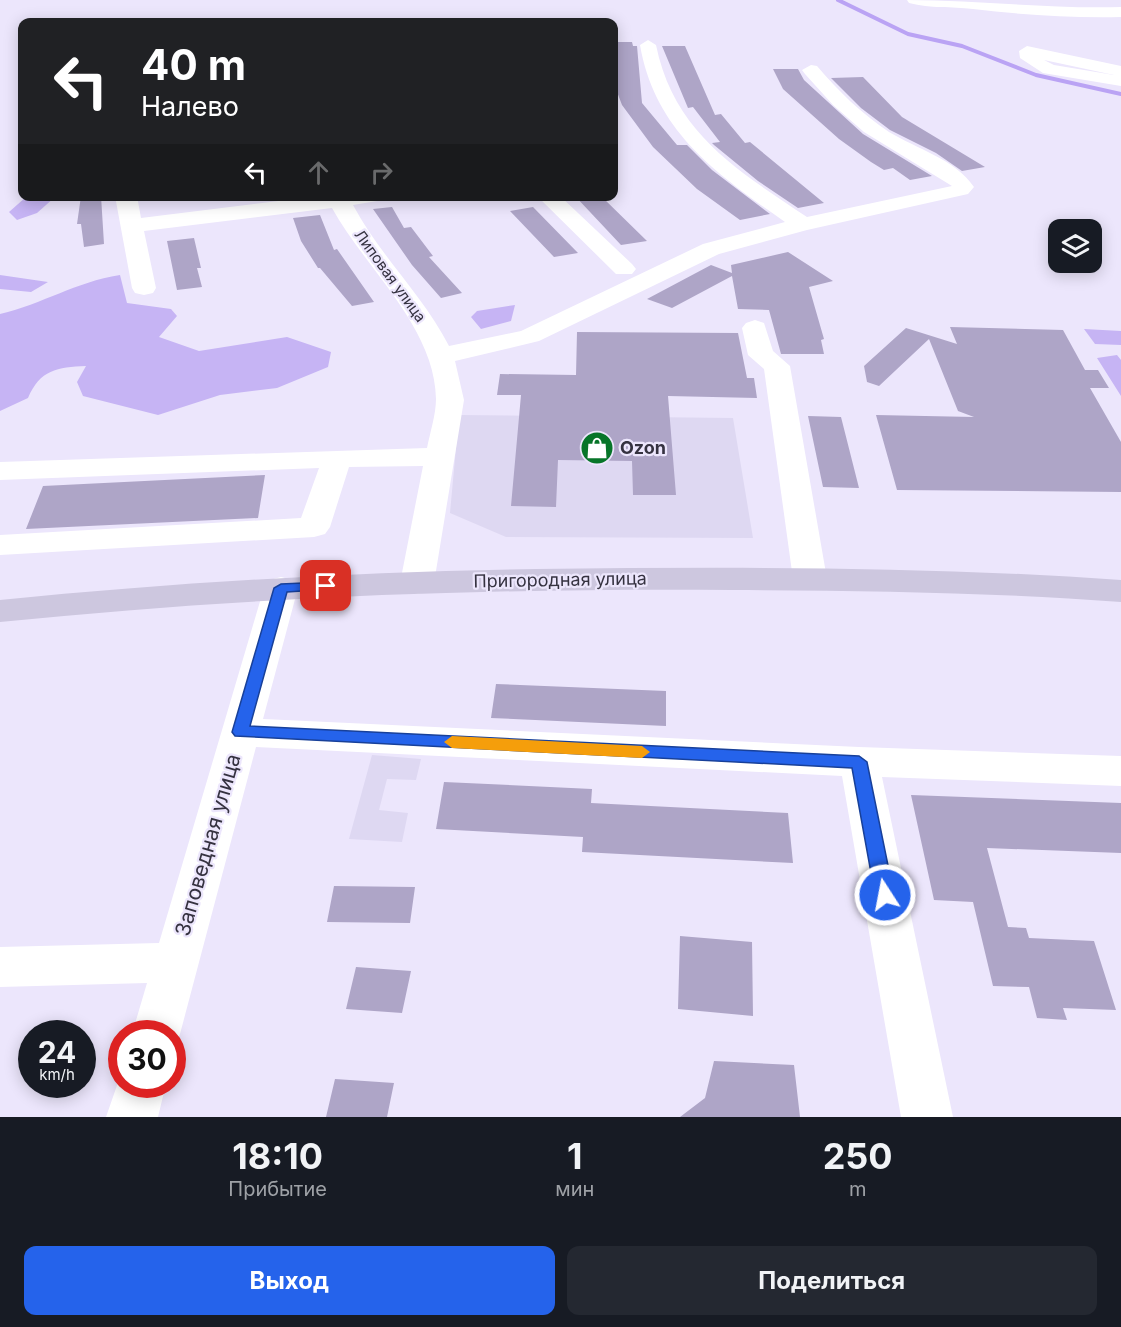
<!DOCTYPE html>
<html lang="ru">
<meta charset="utf-8">
<style>
:root{--surface:#171b24;--page:#242831;--text:#f1f3f6;--muted:#9ea1a6;--accent:#2563eb}
body{margin:0;font-family:Inter,sans-serif;background:var(--page);color:var(--text);height:100vh;display:flex;flex-direction:column;font-size:22px;white-space:nowrap}
*{box-sizing:border-box;margin:0}
p{font-size:20px;color:var(--muted)}
.icon{flex:none;width:33px;height:33px;fill:none;stroke:currentColor;stroke-width:2;stroke-linecap:round;stroke-linejoin:round}
.map{position:relative;height:1117px;overflow:hidden}
.panel{display:flex;flex-direction:column;background:var(--surface);flex:1}
.panel>*{flex:none}
.banner{position:absolute;left:18px;top:18px;width:600px;height:183px;border-radius:12px;box-shadow:0 3px 15px #0003;background:#202124;color:#fff;overflow:hidden}
.controls{position:absolute;left:1048px;top:219px;display:grid;gap:12px}
.controls a{display:grid;place-items:center;width:54px;height:54px;border-radius:12px;background:var(--surface);box-shadow:0 3px 15px #0003;font-size:30px}
.speed{position:absolute;left:18px;top:1020px;display:flex;gap:12px;font-size:30px;font-weight:700;text-align:center}
.speed>*{display:grid;place-content:center;width:78px;height:78px;border-radius:50%;background:var(--surface);box-shadow:0 3px 15px #0003;line-height:1}
.speed small{font-size:15px;font-weight:400}
.speed .limit{border:9px solid #d22;background:#fff;color:#111}
.pin{position:absolute;display:grid;place-items:center;width:51px;height:51px;color:#fff;margin:-26px;border-radius:12px;box-shadow:0 3px 9px #0006}
.me{position:absolute;width:66px;margin:-33px;rotate:349deg;stroke-linejoin:round;filter:drop-shadow(0 0 4px #0008)}
.turn{display:flex;align-items:center;gap:21px;height:126px;padding:0 24px;font-size:27px}
.turn .icon{width:78px;height:78px;stroke-width:2.5}
.turn b{display:block;font-size:42px;line-height:51px}
.lanes{display:flex;align-items:center;height:57px;padding:0 24px;background:#0003;justify-content:center;gap:30px;direction:ltr}
.lanes .off{opacity:.35}
.eta{display:flex;justify-content:space-evenly;align-items:center;height:102px;text-align:center}
.eta b{font-size:36px;font-weight:700;line-height:42px}
.button{display:flex;gap:12px;margin-top:auto;padding:12px 24px}
.button a{flex:1;height:69px;border-radius:12px;background:var(--accent);color:#fff;font-size:24px;font-weight:700;line-height:69px;text-align:center}
.button a+a{background:var(--page);color:var(--text)}
.map>svg:first-child{display:block}
.built{fill:#ded8f2}
.green{fill:#c6b4f4}
.lines{fill:none;stroke-linecap:round;stroke-linejoin:round}
.stream{stroke:#baa3f4;stroke-width:4}
.building{fill:#aea5c7}
.minor{fill:#fff;fill-rule:evenodd}
.major{fill:#cdc7df;fill-rule:evenodd}
.route{fill:#2563eb;stroke:#184099;stroke-width:1.5}
.slow{fill:#f59e0b}
.labels{text-anchor:middle;stroke-width:4.5;stroke-linejoin:round;paint-order:stroke}
.far-street-label{font-size:15px;fill:#353240;stroke:#ece6fc}
.poi-label{font-size:18px;font-weight:bold;fill:#353240;stroke:#ece6fc;text-anchor:start}
.street-label{font-size:18px;fill:#353240;stroke:#ece6fc}
.near-street-label{font-size:21px;fill:#353240;stroke:#ece6fc}
</style>
<div class="map">
<svg width="1121" height="1117" viewBox="0 0 1121 1117">
<rect width="100%" height="100%" fill="#ece6fc"/>
<path class="built" d="M459 415 733 418 753 538 506 537 450 513Z
M372 755 421 759 416 780 387 779 379 810 408 813 402 842 349 839Z"/>
<path class="green" d="M26 197V196L55 197 37 213 17 220 9 212Z
M0 275 48 282 31 292 0 289Z
M120 275 127 303 171 309 177 316 159 337 199 351 287 337 331 352 328 367 277 388 220 395 158 415 83 396 77 382 86 366C57 367 40 370 28 398L0 411V314C43 304 75 282 120 275Z
M515 305 511 321 481 329 471 317 477 311Z
M1084 329 1121 331V345L1095 344Z
M1117 355 1121 360V396L1097 358Z"/>
<g class="lines">
<path class="stream" d="M838 0 908 34 962 46 1036 75 1121 94"/>
</g>
<path class="building" d="M615 42H632L633 46H637L642 103 677 145H687L712 170 770 214 740 220 697 189 653 147 622 105 614 84Z
M662 46H685L715 115 721 114 745 143 750 142 824 203 798 208 758 181 714 145 712 143 720 142 693 107 688 108Z
M773 69H798L804 80 863 134 932 176 910 180 893 168 884 170 871 162 839 139 783 89Z
M863 77 902 117 985 167 962 171 936 153 890 130 861 108 831 78Z
M81 196H101L104 244 84 247 81 224H77Z
M575 196H601L647 241 621 245Z
M392 207 404 228 411 227 433 256 429 257 462 293 441 298 412 265 373 209Z
M533 207 578 253 554 257 510 211Z
M320 215 334 250 337 249 374 302 352 306 320 268H318L301 241 293 218Z
M194 238 201 268H197L202 287 177 290 167 241Z
M788 252 833 281 809 287 824 339 821 340 824 354H781L769 310 738 309 732 276 672 308 647 299 711 265 732 273 731 265Z
M950 327 1063 330 1085 370H1098L1109 388H1090L1121 442V492L897 490 876 415 974 417 958 411 929 339 879 386 867 382 864 366 906 328 957 344Z
M577 332 738 333 747 378H754L757 398 668 396 676 495H633L632 461 558 460 556 507 511 506 521 395H497L500 374 576 375Z
M808 416 841 417 859 488 823 487Z
M265 475 258 518 26 529 43 486Z
M496 684 666 691V726L491 718Z
M444 782 592 789 591 803 788 813 793 863 582 852 583 837 436 829Z
M911 795 1121 803V853L987 848 1008 927 1026 928 1029 938 1094 941 1116 1010 1063 1008 1067 1020 1037 1018 1029 987 993 986 973 902 934 900Z
M334 886 415 887 410 923 327 922Z
M680 936 752 942 753 1016 678 1009Z
M356 967 411 971 402 1013 346 1009Z
M714 1061 794 1065 800 1117H680L705 1098Z
M335 1079 394 1083 387 1117H326Z"/>
<g class="lines">
<path class="minor" d="M907 0C978 0 1049 9 1121 7V17C1071 18 1023 15 973 9 951 6 931 9 909 3Z
M648 40 656 45C674 133 737 170 807 217L952 186 864 132 833 105 805 74 802 70 811 65 817 66C838 91 862 114 889 132 917 149 955 159 974 187L968 194 807 230 719 254 539 341 455 361 464 400 434 583 429 591 417 594 405 591 400 583 423 466 349 467 330 527 325 534 314 537 0 555V535L301 518 319 468 0 480V462L427 448C430 433 436 414 436 399 435 327 365 268 332 208L144 231 156 288 153 293 144 295 135 293 132 288 115 196H137L141 218 319 196H386L383 200 353 205C380 256 423 295 449 346L521 331 703 244 785 222C717 174 655 132 640 45Z
M1027 46 1121 66V86L1043 73 1020 58 1019 51ZM1044 60 1114 75 1054 65Z
M537 196H560L632 264 636 269 632 274H616Z
M755 320 764 323 773 351 790 366 827 579 822 586 810 590 798 586 793 579 764 369 748 355 742 328 746 323Z
M281 577 293 580 298 588 263 719 859 747 1121 756V786L882 777 953 1117H901L842 776 256 747 180 1034 173 1050 172 1034H132L147 983 0 987V947L159 943 264 588 269 580Z
M122 1071V1084H166L158 1117H106Z"/>
<path class="major" d="M536 569C731 567 927 566 1121 580V602C991 592 862 591 732 590 487 588 244 597 0 622V600C179 582 357 572 536 569Z"/>
</g>
<path class="route" d="M326 582 333 586 331 589 287 592 250 726 859 756 867 762 894 895 891 901 885 903 878 901 875 895 852 768 235 736 232 732 274 588 281 584Z"/>
<path class="slow" d="M452 736 642 746 650 752 642 758 452 748 444 742Z"/>
<defs>
<g id="shop-disc" transform="scale(1.725)"><circle r="9.5" fill="#077529" stroke="#ece6fc"/><path d="M-5-2.5h2.3a2.7 3.5 0 0 1 5.4 0H5L5.5 6h-11ZM-1.5-2.5h3a1.5 2.3 0 0 0-3 0Z" fill="#fff"/></g>
</defs>
<g fill-rule="evenodd">
<use href="#shop-disc" x="597" y="448"/>
</g>
<g class="labels">
<g class="far-street-label">
<text transform="translate(390 276) rotate(54)" y="5">Липовая улица</text>
</g>
<g class="poi-label">
<text x="620" y="454">Ozon</text>
</g>
<g class="street-label">
<text transform="translate(560 580) rotate(-1)" y="6">Пригородная улица</text>
</g>
<g class="near-street-label">
<text transform="translate(208 845) rotate(-74)" y="7">Заповедная улица</text>
</g>
</g>
</svg>
<div class="controls">
<a><svg class="icon" aria-label="layers" viewBox="0 0 24 24"><path d="M12 4l9 5-9 5-9-5zM3 14l9 5 9-5"/></svg></a>
</div>
<div class="speed"><div>24<small>km/h</small></div><div class="limit">30</div></div>
<div class="pin" style="left:326px;top:586px;background:#d93025"><svg class="icon" aria-label="arrive" viewBox="0 0 24 24"><path d="M6 21V4h12l-3 4 3 4H6"/></svg></div>
<svg class="me" style="left:885px;top:895px" viewBox="-20 -20 40 40"><circle r="17" fill="#2563eb" stroke="#fff" stroke-width="3"/><path d="M0-11L8 9 0 5-8 9z" fill="#fff"/></svg>
<div class="banner">
<div class="turn"><svg class="icon" aria-label="left" viewBox="0 0 24 24"><path d="M17 20v-9H6M10 6l-5 5 5 5"/></svg><div><b>40 m</b>Налево</div></div>
<div class="lanes"><svg class="icon" aria-label="left" viewBox="0 0 24 24"><path d="M17 20v-9H6M10 6l-5 5 5 5"/></svg><svg class="icon off" aria-label="ahead" viewBox="0 0 24 24"><path d="M12 20V5M6 11l6-6 6 6"/></svg><svg class="icon off" aria-label="right" viewBox="0 0 24 24"><path d="M7 20v-9h11M14 6l5 5-5 5"/></svg></div>
</div>
</div>
<section class="panel">
<div class="eta">
<div><b>18:10</b><p>Прибытие</p></div>
<div><b>1</b><p>мин</p></div>
<div><b>250</b><p>m</p></div>
</div>
<div class="button"><a>Выход</a><a>Поделиться</a></div>
</section>
